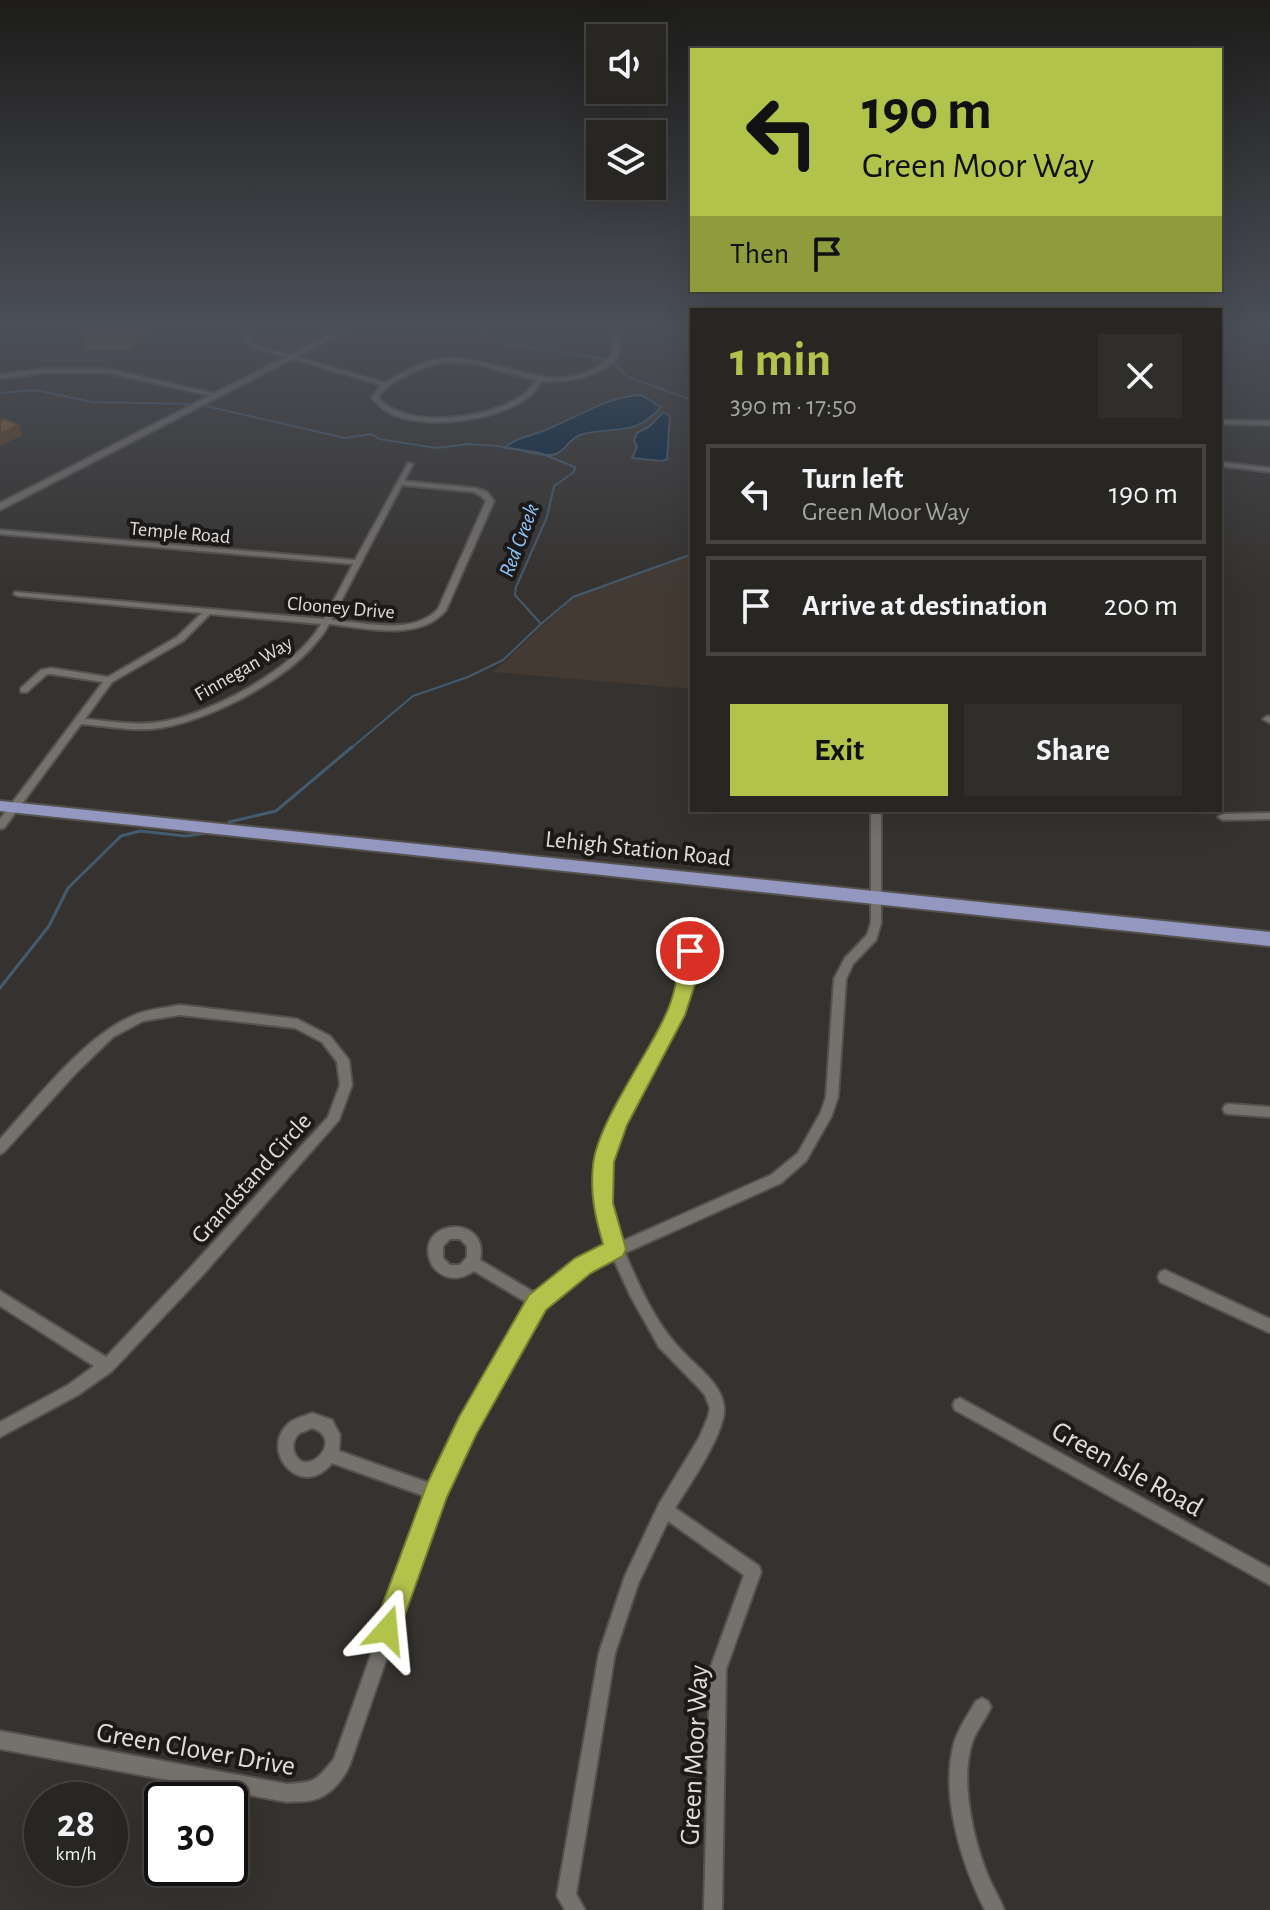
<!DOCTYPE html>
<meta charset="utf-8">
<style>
:root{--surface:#282623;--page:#302e2b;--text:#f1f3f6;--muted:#a5a5a6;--line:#444341;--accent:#b2c34c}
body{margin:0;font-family:"Alegreya Sans",sans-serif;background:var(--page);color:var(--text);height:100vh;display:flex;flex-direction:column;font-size:30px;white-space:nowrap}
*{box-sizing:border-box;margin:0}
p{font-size:26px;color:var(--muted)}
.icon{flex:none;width:44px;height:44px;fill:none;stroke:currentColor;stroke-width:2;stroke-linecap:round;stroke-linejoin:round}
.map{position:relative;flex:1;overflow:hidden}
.side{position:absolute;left:690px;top:308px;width:532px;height:504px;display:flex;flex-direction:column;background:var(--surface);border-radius:0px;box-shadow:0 8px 32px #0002,0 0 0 2px var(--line)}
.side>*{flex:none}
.guide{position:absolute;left:690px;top:48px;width:532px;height:244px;border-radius:0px;box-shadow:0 8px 32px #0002,0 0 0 2px var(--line);background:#b2c34c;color:#111;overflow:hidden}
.controls{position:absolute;left:586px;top:24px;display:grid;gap:16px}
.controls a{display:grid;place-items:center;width:80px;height:80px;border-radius:0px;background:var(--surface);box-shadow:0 8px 32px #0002,0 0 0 2px var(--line);font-size:40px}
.speed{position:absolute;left:24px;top:1782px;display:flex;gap:16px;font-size:40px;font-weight:700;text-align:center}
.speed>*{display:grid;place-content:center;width:104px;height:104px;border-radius:50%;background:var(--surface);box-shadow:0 8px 32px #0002,0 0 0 2px var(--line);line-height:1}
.speed small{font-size:20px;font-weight:400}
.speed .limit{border:4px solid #111;border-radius:12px;background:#fff;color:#111}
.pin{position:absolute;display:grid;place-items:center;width:68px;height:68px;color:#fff;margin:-34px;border:4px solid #fff;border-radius:50%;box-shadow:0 2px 8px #0007}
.me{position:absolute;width:88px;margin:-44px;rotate:18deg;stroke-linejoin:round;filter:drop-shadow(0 0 6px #0008)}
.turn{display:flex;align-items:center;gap:28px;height:168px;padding:0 40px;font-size:36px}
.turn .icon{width:104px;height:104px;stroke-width:2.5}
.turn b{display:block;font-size:56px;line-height:68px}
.then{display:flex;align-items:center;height:76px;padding:0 40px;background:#0003;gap:16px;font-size:30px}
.round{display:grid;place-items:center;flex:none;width:84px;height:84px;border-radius:0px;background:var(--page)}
.summary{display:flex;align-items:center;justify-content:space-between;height:136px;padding:0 40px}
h1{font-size:48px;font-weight:700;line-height:60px;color:var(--accent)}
.button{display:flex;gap:16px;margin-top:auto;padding:16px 40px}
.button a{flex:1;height:92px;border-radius:0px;background:var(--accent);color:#111;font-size:32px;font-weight:700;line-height:92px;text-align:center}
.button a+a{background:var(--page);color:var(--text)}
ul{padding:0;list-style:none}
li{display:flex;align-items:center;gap:24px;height:100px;margin:0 16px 12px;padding:0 24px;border:4px solid var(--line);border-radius:0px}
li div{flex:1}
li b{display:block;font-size:30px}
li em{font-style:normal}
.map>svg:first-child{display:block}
.built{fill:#423a33}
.water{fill:#002340;stroke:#435b6f;stroke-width:2}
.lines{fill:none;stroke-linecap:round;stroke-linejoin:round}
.stream-far1{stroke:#435b6f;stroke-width:2}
.stream{stroke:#435b6f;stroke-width:3}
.street-casing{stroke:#54514e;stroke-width:4}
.secondary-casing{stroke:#54514e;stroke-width:4}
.primary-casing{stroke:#54514e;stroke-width:4}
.street{fill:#75716d;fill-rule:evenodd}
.secondary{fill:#75716d;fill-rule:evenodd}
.primary{fill:#9498c0;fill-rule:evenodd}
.wall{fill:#765027}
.shaded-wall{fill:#604120}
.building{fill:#895d2d;stroke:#604120;stroke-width:2}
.route{fill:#b2c34c;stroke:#747f31;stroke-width:2}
.labels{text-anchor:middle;stroke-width:8;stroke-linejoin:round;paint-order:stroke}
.far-street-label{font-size:20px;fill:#e0dedc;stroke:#1b1a19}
.far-water-label{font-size:22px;font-style:italic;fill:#8ec5f8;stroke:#1b1a19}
.street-label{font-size:24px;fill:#e0dedc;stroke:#1b1a19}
.near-street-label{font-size:28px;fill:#e0dedc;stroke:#1b1a19}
</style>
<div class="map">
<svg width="1270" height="1910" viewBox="0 0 1270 1910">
<rect width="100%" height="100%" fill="#35322f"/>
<path class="built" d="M692 555V689L493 672 577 594Z"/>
<path class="water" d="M641 395 661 407C634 439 611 425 580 435 569 439 565 451 556 454 543 458 519 449 505 448 515 438 527 437 540 432 574 420 603 397 641 395Z
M663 412 670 416 667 459 662 461 632 458 637 447 634 440 637 433 650 426Z"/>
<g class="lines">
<path class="stream-far1" d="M485 327 488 337 502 343 597 358 615 364 628 377 692 400
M0 393 35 390 92 402 189 404
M206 406 345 438 372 434 379 439 436 448 468 444 498 446 540 453 575 467 574 472 554 486 547 517 516 587 515 595 541 624 503 660 468 677 413 696 350 749
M541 624 573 597 692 554"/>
<path class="stream" d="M229 822 276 811 352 747
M0 988 49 926 68 888 121 836 140 831 185 836 206 833"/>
<g class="street-casing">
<path id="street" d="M241 327H247L252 339 257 345 385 383C405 372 424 359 447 358 499 356 553 399 602 364 617 354 615 342 610 327H616C616 327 620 338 620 339 626 374 566 384 542 381 538 386 535 392 530 396 499 421 420 432 386 411 381 408 376 402 372 398L381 385 253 347 246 340ZM444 362 472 363 536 380C533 385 529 390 524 394 493 417 428 426 393 409 387 407 383 402 378 398 387 381 426 365 444 362Z
M41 369H108L220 395 217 397 108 373H41L0 379V375Z
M1220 420 1270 421V425L1220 424Z
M1220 462 1270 468V472L1220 466Z
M408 463 413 464 404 481 475 488 487 492 494 501 446 610C420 642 365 628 329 624 303 673 214 719 160 728 134 732 107 726 81 724L4 828 0 829V819L103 682 51 674H47L27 692H21V688L41 670 51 668 108 677 177 637 202 613 18 596 14 594 15 592 324 619 353 564 0 534V530L355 560ZM402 485 474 492 481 496 486 501 438 609C413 636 364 622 331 620ZM210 614 321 624C297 668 209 715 160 722 135 726 109 721 85 719L112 682 183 641Z
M1268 716 1270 717V723L1263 719Z
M871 810H881V923L876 940 853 964 846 979 838 1097 831 1117 806 1161 781 1183 625 1253C640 1288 657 1327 685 1354 699 1368 723 1386 724 1408 726 1432 688 1487 675 1508L759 1566 761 1572 726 1669 722 1910H704L710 1669 744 1575 668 1521 638 1584 615 1653 576 1894 585 1910H565L557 1896 599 1653 625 1576 659 1504 699 1438 708 1417 710 1408 705 1395 698 1387 659 1347 631 1297 613 1258 588 1270 543 1307 472 1431 443 1495 350 1764C344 1779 330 1796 313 1800 305 1802 295 1801 287 1802L0 1749V1731L287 1784C316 1782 316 1781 334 1759L427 1497 332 1463C301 1502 258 1450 289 1423 295 1418 305 1416 312 1413L332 1420 340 1435 339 1451 432 1484 462 1421 529 1304 474 1271C465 1277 456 1280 445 1276 436 1272 431 1266 429 1257 420 1218 490 1215 480 1260L537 1294 578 1260 609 1247C603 1232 597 1216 596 1200 589 1130 644 1073 670 1013 679 992 679 969 686 948H694L695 951C693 972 690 992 682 1012 658 1073 601 1130 609 1200 610 1214 615 1228 620 1242L771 1175 798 1153 821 1112 826 1097 834 979 845 958 867 935 871 923ZM450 1239H460L467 1246V1257L460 1265H450L443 1258V1246ZM312 1428C342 1438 315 1469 301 1461 291 1454 291 1440 300 1433 301 1433 312 1428 312 1428Z
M1270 813V819L1223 820 1218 817 1223 814Z
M180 1005 297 1019 330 1036 349 1060 352 1085 339 1120 200 1278 112 1371 78 1395 0 1437V1422L68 1385 94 1366 0 1306V1291L106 1357 190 1268 328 1117 340 1085 337 1062 322 1042 295 1028 180 1015 143 1021 113 1037 77 1072 4 1152 0 1154V1139C37 1099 85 1034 137 1014 150 1009 166 1008 180 1005Z
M1229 1104 1270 1107V1117L1229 1114 1225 1113 1223 1109 1225 1105Z
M1165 1270 1270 1319V1333L1160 1282 1158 1277 1160 1272Z
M960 1398 1270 1568V1585L955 1410 953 1405 955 1400Z
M982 1698 988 1701 991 1707C986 1719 977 1729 973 1740 959 1779 973 1839 988 1876 993 1888 1000 1898 1004 1910H985C961 1863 939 1792 955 1740 960 1726 969 1713 976 1701Z"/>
</g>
<g class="secondary-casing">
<path id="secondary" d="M344 327H354L0 510V503Z"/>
</g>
<g class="primary-casing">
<path id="primary" d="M0 801 1270 932V946L0 811Z"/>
</g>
<use href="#street" class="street"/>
<use href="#secondary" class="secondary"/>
<use href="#primary" class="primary"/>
</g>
<path class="wall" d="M89 327H148V328L133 350H87L83 338Z"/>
<path class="shaded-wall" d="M136 327H148V328L133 350 129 337Z
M19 425 23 435 0 446V434Z"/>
<path class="building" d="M89 327H136L129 337 83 338Z
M4 419 19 425 0 434V421Z"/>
<linearGradient id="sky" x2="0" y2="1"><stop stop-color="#1d1c1a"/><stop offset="0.55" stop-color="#4b4f58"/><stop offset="1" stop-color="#4b4f58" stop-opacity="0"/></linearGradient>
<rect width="1270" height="594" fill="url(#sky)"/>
<path class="route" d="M690 944 699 951 695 984 685 1015 627 1125 614 1162 613 1203 626 1249 623 1256 591 1273 546 1310 476 1435 447 1497 396 1640 387 1644 377 1640 373 1630 427 1484 459 1417 529 1295 575 1258 603 1244C595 1217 590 1194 593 1165 597 1124 647 1056 665 1016 675 996 678 973 681 951Z"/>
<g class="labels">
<g class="far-street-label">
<text transform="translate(180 532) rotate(5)" y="7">Temple Road</text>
<text transform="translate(341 607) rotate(5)" y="7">Clooney Drive</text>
<text transform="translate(243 668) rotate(-30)" y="7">Finnegan Way</text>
</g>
<g class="far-water-label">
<text transform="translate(518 540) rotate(-69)" y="8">Red Creek</text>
</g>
<g class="street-label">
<text transform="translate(638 848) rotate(6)" y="8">Lehigh Station Road</text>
<text transform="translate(251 1178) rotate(-48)" y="8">Grandstand Circle</text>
</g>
<g class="near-street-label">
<text transform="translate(1128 1468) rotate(29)" y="10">Green Isle Road</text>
<text transform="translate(196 1748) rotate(10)" y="10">Green Clover Drive</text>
<text transform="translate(693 1755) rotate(-87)" y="10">Green Moor Way</text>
</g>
</g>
</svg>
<div class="controls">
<a><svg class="icon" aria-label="sound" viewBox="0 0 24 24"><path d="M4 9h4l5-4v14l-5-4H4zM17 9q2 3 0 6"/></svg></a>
<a><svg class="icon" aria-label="layers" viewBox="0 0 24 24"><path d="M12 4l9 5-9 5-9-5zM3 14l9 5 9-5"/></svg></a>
</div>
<div class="speed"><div>28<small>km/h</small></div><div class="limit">30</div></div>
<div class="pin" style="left:690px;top:951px;background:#d93025"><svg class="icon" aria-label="arrive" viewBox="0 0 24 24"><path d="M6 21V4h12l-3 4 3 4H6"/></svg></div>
<svg class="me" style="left:387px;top:1630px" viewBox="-20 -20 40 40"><path d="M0-17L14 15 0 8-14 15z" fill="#b2c34c" stroke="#fff" stroke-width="4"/></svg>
<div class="guide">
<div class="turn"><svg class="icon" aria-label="left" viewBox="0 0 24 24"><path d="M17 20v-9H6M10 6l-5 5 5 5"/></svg><div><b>190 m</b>Green Moor Way</div></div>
<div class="then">Then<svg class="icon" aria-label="arrive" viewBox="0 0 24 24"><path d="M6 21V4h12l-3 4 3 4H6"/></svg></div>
</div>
<section class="side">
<div class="summary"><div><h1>1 min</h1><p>390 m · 17:50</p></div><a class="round"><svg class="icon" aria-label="close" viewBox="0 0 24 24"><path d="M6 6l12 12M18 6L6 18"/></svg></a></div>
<ul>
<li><svg class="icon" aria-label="left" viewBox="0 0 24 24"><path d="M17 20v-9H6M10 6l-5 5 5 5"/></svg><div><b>Turn left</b><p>Green Moor Way</p></div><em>190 m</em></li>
<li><svg class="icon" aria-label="arrive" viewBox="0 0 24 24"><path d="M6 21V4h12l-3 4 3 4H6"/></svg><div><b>Arrive at destination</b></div><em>200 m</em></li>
</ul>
<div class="button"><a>Exit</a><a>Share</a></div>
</section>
</div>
